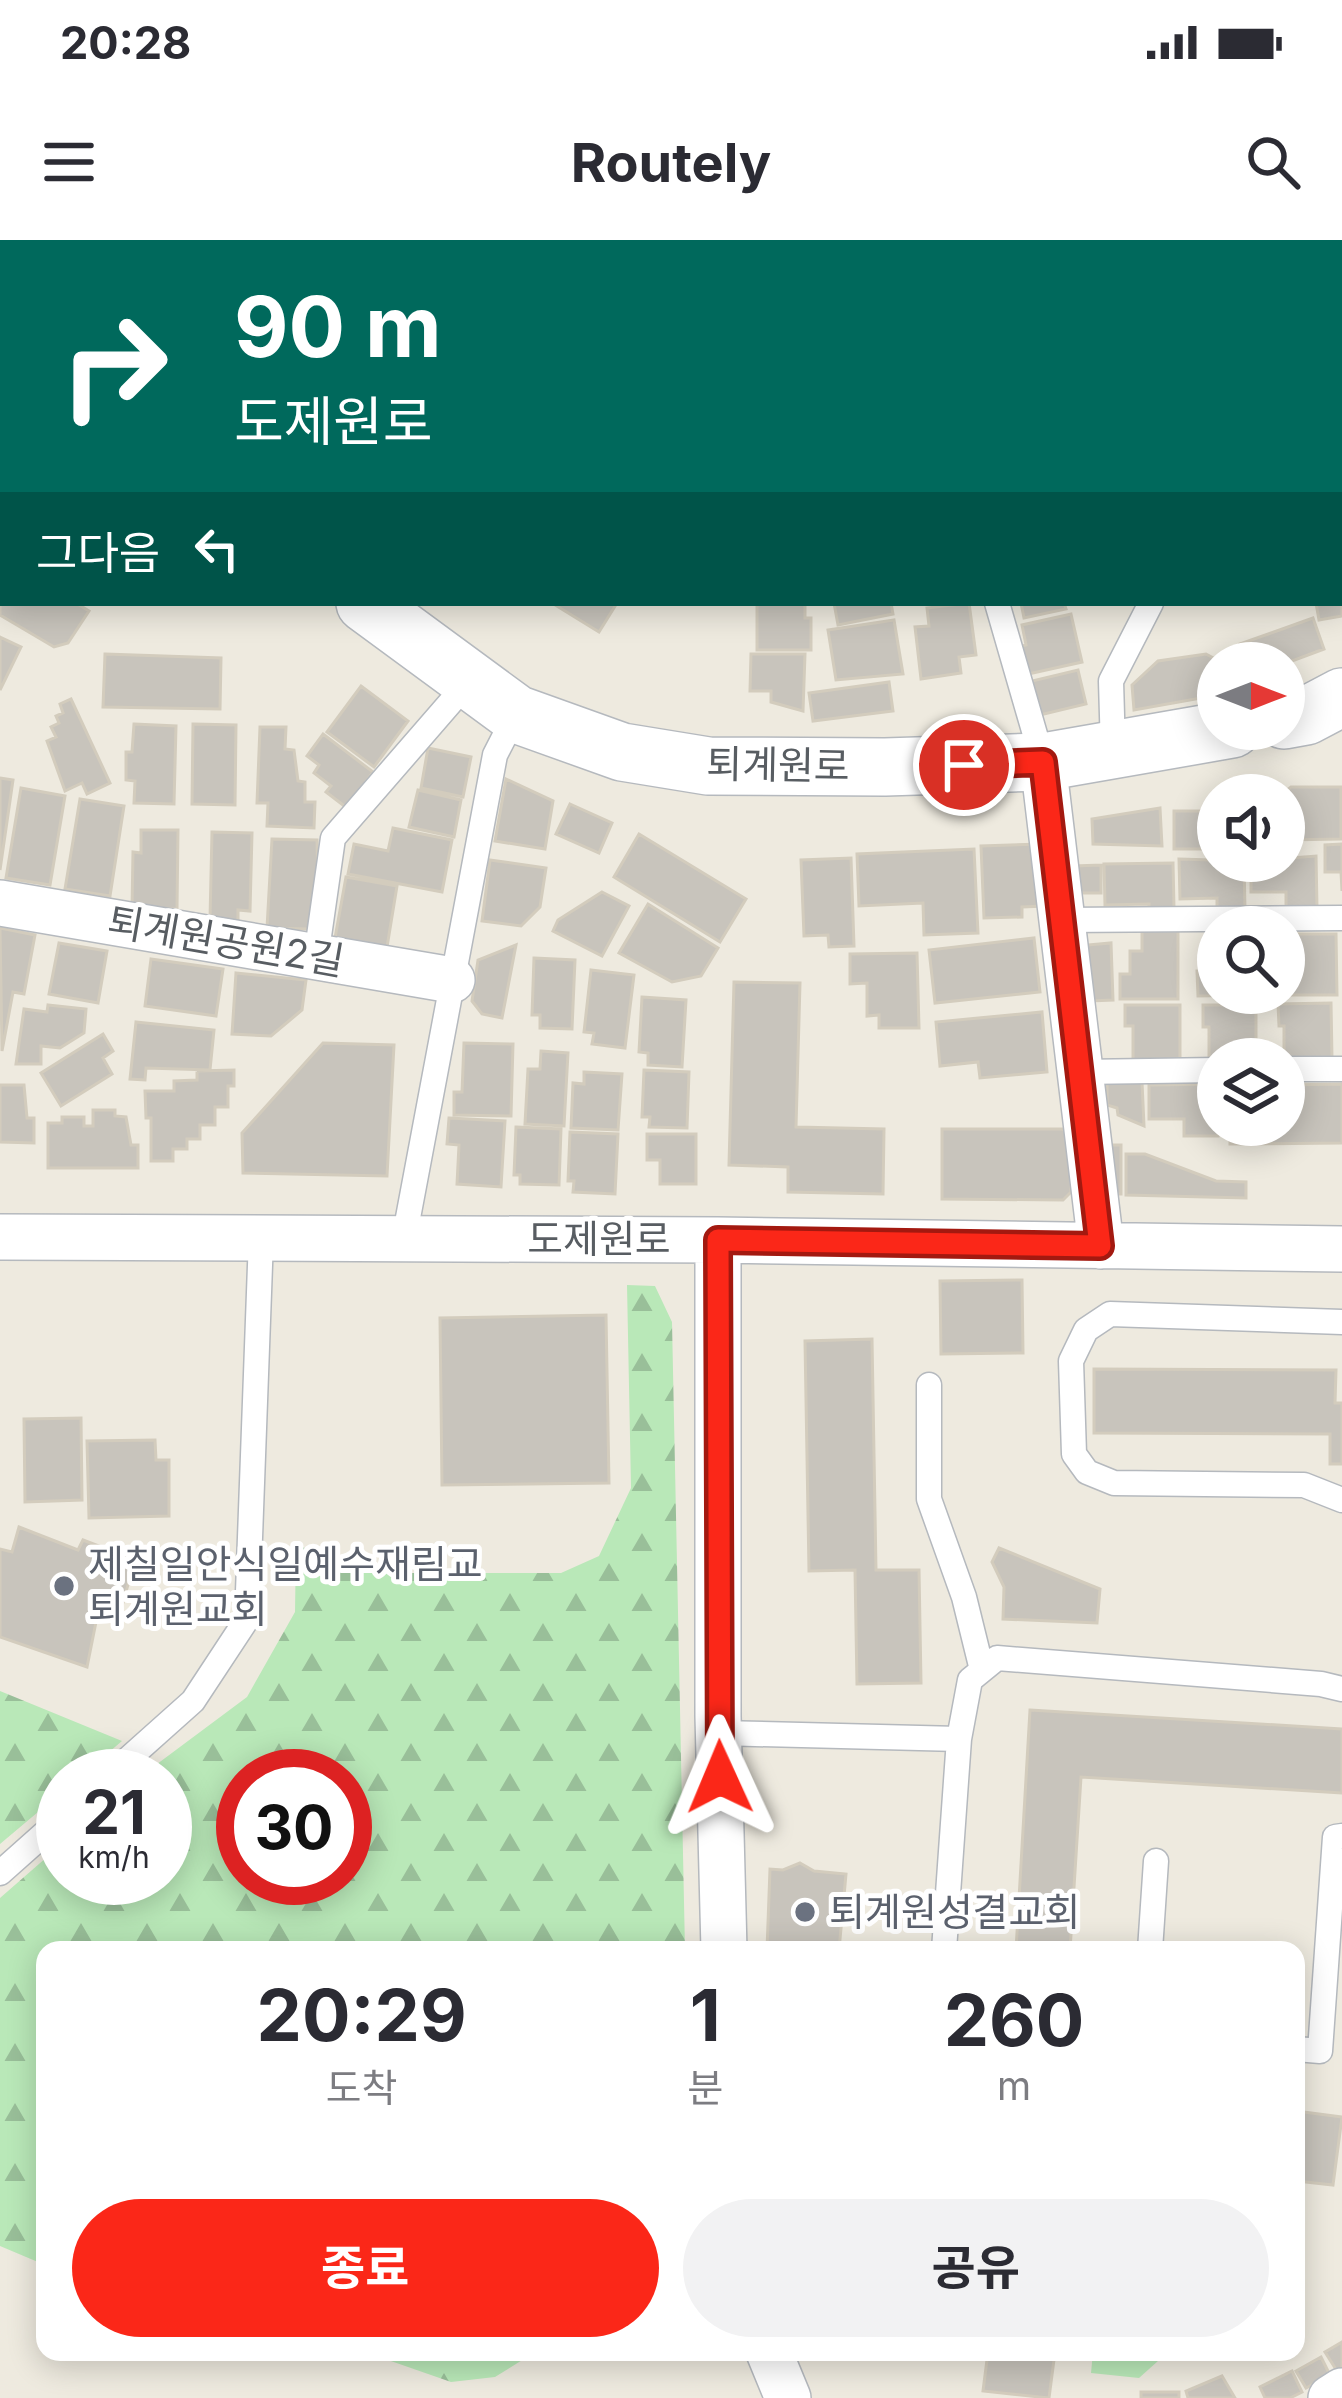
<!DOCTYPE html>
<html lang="ko">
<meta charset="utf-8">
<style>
:root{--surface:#fff;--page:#f2f2f3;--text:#2b2b33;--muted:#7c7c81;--accent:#fb2718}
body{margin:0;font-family:Inter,"Noto Sans KR",sans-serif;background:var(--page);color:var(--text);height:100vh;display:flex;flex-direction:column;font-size:45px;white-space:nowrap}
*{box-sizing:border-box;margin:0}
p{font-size:39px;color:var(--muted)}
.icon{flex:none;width:66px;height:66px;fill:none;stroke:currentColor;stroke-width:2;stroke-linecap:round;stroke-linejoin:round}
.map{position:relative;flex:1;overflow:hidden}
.panel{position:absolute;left:36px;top:1701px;width:1269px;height:420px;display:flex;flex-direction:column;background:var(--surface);border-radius:24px;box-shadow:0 6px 30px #0003}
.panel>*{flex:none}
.banner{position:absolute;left:0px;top:0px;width:1344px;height:366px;box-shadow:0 6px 30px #0003;background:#00695c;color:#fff;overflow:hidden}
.needle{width:78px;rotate:90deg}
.buttons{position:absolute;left:1197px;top:402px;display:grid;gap:24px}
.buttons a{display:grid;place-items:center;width:108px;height:108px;border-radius:50%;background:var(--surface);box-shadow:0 6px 30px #0003;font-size:60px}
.speed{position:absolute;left:36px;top:1509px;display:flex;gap:24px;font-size:60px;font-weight:700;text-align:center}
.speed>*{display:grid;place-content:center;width:156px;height:156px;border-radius:50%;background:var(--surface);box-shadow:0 6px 30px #0003;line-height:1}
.speed small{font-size:30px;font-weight:400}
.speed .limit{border:18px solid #d22;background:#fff;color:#111}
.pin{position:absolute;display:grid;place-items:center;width:102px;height:102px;color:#fff;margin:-51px;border:6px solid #fff;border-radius:50%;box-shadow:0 3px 12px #0007}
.me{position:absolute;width:132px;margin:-66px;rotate:359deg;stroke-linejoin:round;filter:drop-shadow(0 0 9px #0008)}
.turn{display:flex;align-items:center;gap:42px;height:252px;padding:0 36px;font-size:54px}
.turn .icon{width:156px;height:156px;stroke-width:2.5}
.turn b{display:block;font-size:84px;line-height:102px}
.then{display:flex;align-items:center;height:114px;padding:0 36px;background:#0003;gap:24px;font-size:45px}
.eta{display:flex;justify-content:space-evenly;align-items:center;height:204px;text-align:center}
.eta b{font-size:72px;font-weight:700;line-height:84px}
.cta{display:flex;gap:24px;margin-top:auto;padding:24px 36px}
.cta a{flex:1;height:138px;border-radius:72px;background:var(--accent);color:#fff;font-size:48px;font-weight:700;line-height:138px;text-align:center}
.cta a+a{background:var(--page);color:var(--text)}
.status{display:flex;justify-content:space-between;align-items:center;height:84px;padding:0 60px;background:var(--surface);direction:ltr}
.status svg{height:33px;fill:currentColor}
header{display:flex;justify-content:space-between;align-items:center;height:156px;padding:0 36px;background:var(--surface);font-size:54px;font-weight:700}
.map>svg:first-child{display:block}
.forest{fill:url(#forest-firs);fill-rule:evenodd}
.park{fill:#b9e8b8}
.building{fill:#c8c4bc;stroke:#d3ccbd;stroke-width:3}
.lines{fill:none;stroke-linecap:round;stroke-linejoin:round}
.service-casing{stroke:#b5b9be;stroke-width:27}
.minor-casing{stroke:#b5b9be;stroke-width:48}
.tertiary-casing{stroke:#b5b9be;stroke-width:60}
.service{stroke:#fff;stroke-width:24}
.minor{stroke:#fff;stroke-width:45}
.tertiary{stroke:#fff;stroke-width:57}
.route-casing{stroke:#a31910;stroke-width:30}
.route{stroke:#fb2718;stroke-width:21}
.worship-dot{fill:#6b7280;stroke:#fff;stroke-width:4.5}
.labels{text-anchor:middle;stroke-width:10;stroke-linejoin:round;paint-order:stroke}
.street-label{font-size:39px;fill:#585d62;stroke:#fff}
.worship-label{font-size:39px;fill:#5b616d;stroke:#fff;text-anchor:start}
</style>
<div class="status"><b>20:28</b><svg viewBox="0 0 49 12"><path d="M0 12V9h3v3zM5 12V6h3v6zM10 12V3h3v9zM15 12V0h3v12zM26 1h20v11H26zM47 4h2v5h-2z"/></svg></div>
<header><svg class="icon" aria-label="menu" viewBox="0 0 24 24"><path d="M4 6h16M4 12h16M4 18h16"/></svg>Routely<svg class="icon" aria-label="search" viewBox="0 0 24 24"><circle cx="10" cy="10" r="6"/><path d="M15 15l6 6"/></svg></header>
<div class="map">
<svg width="1342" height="2158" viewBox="0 0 1342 2158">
<defs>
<pattern id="forest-firs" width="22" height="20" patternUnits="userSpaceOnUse" patternTransform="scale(3)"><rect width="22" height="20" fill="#b9e8b8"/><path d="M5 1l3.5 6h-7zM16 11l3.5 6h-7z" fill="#99bf99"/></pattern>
</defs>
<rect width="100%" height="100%" fill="#eeeadf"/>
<path class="forest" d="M627 1045 655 1046 672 1082 685 1710H45V2025L0 2006V1658L63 1603V1638H165V1536H141L247 1457 295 1372 296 1304 338 1323 374 1333H561L599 1316 631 1248ZM243 1536H345V1638H243Z
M0 1451 122 1501 81 1536H63V1551L0 1604Z
M365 2112H535L495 2137 451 2142Z"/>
<path class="park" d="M1093 2112H1168L1139 2138 1091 2133Z"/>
<path class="building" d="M5 0H84L3 3Z
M214 0H296L212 3Z
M370 0H441L368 3Z
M615 0H661L664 3H613Z
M798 0H845L846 3H799Z
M851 0H906V3H852Z
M1026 0H1078L1079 3H1027Z
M1106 0H1155L1156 3H1107Z
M1165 0H1246L1237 3Z
M0 211 3 213 0 270Z
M0 316 3 363H76L89 371 68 403 54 407 0 375Z
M1341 318 1342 376 1319 380 1316 363H1341Z
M552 363H617L599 392Z
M757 363H805V378H811V410H757Z
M834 363H891L893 374 838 385Z
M969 363 976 415 959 417 961 433 921 439 915 387 929 386 927 368Z
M1021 363H1064L1066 369 1024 378Z
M1071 374 1082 422 1024 435 1018 407 1026 405 1022 385Z
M1313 378 1324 409 1284 424 1246 423 1240 404Z
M894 380 903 434 836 440 828 390Z
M0 397 21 407 0 450Z
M105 414 221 418 220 469 103 467Z
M751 414H805L803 471 771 462V451H750Z
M1206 414 1221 422 1218 455 1134 470 1132 445 1158 421Z
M1078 430 1086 464 1040 475 1032 441Z
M889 442 893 471 813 481 809 453Z
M361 446 408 481 374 527 327 492Z
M71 459 110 543 87 554 82 543 65 551 47 501 56 497 51 487 59 483 56 476 63 473 60 464Z
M134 484 176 486 174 564 134 563 135 541 126 540V512H132Z
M193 484 236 485 235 565 192 564Z
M260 487H286L285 509 294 510 298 541 305 542V562H315L314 588 267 586 268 563H257Z
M323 494 373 532 347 568 326 552 331 546 314 533 319 525 307 516Z
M428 508 471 517 463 557 421 548Z
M0 538 13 540 0 630Z
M506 539 553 561 545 609 495 601Z
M1291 547H1341V599L1284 600V555H1281Z
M21 548 65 556 50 645 6 638Z
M418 550 461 560 454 597 409 587Z
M80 559 124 566 110 656 65 649Z
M570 564 612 583 599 613 556 594Z
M1160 568 1162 606 1093 604 1092 579Z
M1174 571H1218V609H1174Z
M393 588 452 600 442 652 348 634 354 604 388 611Z
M141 590H178L177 669H132L133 612 141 613Z
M212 592 252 593 250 671 238 670V681L210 680Z
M639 594 746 659 720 702 614 637Z
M272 599 317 600 318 648 309 689 267 688Z
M1042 604 1044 666 1022 667V677L984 678 981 606Z
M1342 604V651L1341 632H1325V605Z
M974 609 978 693 924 695 923 663 859 666 857 614Z
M1316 616 1317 668H1286V652H1251V621Z
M851 618 854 706 829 707 828 695 804 696 801 620Z
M1179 619 1244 621 1245 670H1217V658L1180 659Z
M490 620 546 628 540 667 521 686 482 681Z
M1173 623 1174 668 1149 669V664L1105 665 1104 624Z
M1101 625V653H1074V626Z
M346 637 397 646 387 707 335 698Z
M602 652 629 666 602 716 553 691 558 680Z
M648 664 718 708 701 736 672 742 619 713Z
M0 688 35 695 24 754 13 752 2 811Z
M1142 691H1178V759H1120V734H1130V711H1142Z
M1218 692V753L1258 755 1198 756 1197 731H1206V693Z
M1290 694H1336L1337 755H1277L1284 753V729H1290Z
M1034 698 1040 752 935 763 929 710Z
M59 703 107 711 98 763 49 754Z
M1111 703 1113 760 1090 761 1087 705Z
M516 705 502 778 482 774 472 761 478 720Z
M917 713 919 788H879V775L867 776V743L850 744V714Z
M534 718 575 720 572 789 540 788V775H532Z
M151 719 223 729 216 776 145 766Z
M591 730 634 735 625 808 592 804 594 793 584 792Z
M236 733 306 740 302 770 271 796 232 794Z
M734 742 800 743 796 887 884 889 883 954 788 952V927L729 925Z
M642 757 686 760 682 827 648 825V813L639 812Z
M1331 763 1332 818 1284 819V786H1279L1278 764Z
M48 765 86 769 84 793 60 808 41 806V824H16L24 769 47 772Z
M1125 765H1180V820H1133V786H1125Z
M1203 765H1256V819L1209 820V787H1203Z
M1042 772 1047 832 980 838 978 822 940 826 936 782Z
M136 782 214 790 210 830 146 828 145 840 130 839Z
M103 794 113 811 103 818 112 834 61 866 41 833Z
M323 803 394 805 387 936 243 933 242 893Z
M464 803 513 804 511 876 454 875V852H462Z
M541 811 568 813 564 886 525 884 528 829H540Z
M234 830V846H228V867H215V885H200V899H187V909H173V921H151V878H146L145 851H174V841L197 840V831Z
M644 830 689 832 687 888 649 887 650 877H642Z
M584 832 622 834 618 890 571 888 573 843 584 844Z
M1142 842 1144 886 1118 875 1117 868 1107 865V843Z
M1218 844V896H1184V879H1149V845Z
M1342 844V903L1230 904V885H1284V845Z
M0 845H24L27 878H34V903L0 902Z
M93 870H115V876L126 877 131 905H138V928H48V883H62V877H84V886H93Z
M449 878 505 881 501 947 457 944 459 905 447 904Z
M516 887 561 889 559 945 520 944V935H514Z
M942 889H1063L1071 898V952L1063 960 942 959Z
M570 892 618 894 615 954 573 952 574 941H568Z
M647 894H696V944H660V920H647Z
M1105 905H1121V954H1105Z
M1126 914H1145L1216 941 1246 942V958L1126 955Z
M1022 1040 1023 1113 941 1114 940 1041Z
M606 1075 609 1243 442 1245 440 1078Z
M872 1099 876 1330H919L921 1443 857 1444 855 1330 809 1331 805 1101Z
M1094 1129 1336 1130 1335 1163H1342V1224H1330V1194L1094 1193Z
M81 1178 82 1260 25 1262 24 1179Z
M155 1200 156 1220H169V1276L89 1278 87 1201Z
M19 1287 78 1310 83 1300 135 1320 118 1380 98 1372 87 1427 0 1397V1309L12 1312Z
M999 1308 1100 1349 1097 1383 1003 1379 1004 1347 992 1322Z
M1030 1470 1342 1489V1553L1081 1537 1070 1710H1016Z
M800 1623 814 1631 846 1634 839 1710H767L770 1629 783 1630Z
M1296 1871 1342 1877 1333 1945 1296 1941Z
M1342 2102V2128L1337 2131 1325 2112Z
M988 2112H1055L1049 2158 983 2151Z
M1321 2117 1330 2135 1306 2148 1296 2131Z
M1292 2131 1302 2152 1290 2158H1265L1260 2147Z
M1222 2136 1235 2158H1188L1186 2151Z
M1141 2152H1179V2158H1141Z"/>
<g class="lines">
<g class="service-casing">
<path id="service" d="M922 0 923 3
M485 3 487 0
M997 363 1043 522
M1113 510 1111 441 1151 363
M1062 680 1342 678
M316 717 333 598 470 440
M1284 829H1342
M1080 832 1218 830
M404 999 495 515 516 474
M1342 1082 1110 1074 1086 1090 1071 1121 1074 1214 1087 1232 1114 1243 1304 1245 1342 1260
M929 1145V1259L964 1357 982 1430
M719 1493 959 1499 970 1440 997 1418 1321 1444 1342 1449
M109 1536 193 1461 247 1379 261 998
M0 1633 63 1577
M944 1710 959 1499
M1150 1710 1156 1621
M1296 1809 1320 1811 1335 1597 1342 1596"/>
</g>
<g class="minor-casing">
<path id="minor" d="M521 0 526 3
M109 3 110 0
M1291 3 1300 0
M1043 522 1101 1006
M0 663 452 740
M0 997 718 1000 1342 1009
M718 1000V1476L724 1710
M769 2112 788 2158
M1331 2158 1342 2151"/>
</g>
<g class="tertiary-casing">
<path id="tertiary" d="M0 99 3 101
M365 363 516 474 622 512 708 526 885 527 1043 522 1232 489
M1284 480 1306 476 1342 457"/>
</g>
<use href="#service" class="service"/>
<use href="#minor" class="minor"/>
<use href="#tertiary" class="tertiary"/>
</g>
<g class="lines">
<g class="route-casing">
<path id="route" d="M720 1537 718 1000 1100 1006 1043 522 964 525"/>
</g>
<use href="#route" class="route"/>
</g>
<g class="worship-dot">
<circle cx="64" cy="1346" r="12"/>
<circle cx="805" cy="1672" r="12"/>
</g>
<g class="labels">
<g class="street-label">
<text transform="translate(778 525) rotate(1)" y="14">퇴계원로</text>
<text transform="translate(226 701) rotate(10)" y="14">퇴계원공원2길</text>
<text x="599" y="1013">도제원로</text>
</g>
<g class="worship-label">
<text x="88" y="1338">제칠일안식일예수재림교<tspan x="88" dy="45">퇴계원교회</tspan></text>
<text x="829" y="1686">퇴계원성결교회</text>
</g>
</g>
</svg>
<div class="buttons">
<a><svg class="needle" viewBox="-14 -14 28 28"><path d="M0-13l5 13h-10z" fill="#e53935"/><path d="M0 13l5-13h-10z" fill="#7c7c81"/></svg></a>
<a><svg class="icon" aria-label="sound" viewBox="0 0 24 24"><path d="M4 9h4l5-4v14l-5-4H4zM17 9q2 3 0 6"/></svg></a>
<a><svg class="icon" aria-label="search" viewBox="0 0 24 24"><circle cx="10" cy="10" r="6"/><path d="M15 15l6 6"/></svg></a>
<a><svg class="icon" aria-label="layers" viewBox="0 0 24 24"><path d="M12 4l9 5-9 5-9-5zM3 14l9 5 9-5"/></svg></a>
</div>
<div class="speed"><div>21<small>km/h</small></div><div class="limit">30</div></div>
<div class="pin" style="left:964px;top:525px;background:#d93025"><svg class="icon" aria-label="arrive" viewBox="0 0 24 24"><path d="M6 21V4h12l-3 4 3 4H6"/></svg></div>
<svg class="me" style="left:720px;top:1537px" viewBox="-20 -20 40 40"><path d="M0-17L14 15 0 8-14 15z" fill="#fb2718" stroke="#fff" stroke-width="4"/></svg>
<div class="banner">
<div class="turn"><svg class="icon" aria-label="right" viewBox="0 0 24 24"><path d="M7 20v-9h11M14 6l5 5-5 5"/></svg><div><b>90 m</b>도제원로</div></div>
<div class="then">그다음<svg class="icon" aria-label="left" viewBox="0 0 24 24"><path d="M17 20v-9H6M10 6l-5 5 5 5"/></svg></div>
</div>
<section class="panel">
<div class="eta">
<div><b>20:29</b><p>도착</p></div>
<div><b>1</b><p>분</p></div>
<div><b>260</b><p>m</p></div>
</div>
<div class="cta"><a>종료</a><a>공유</a></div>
</section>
</div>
